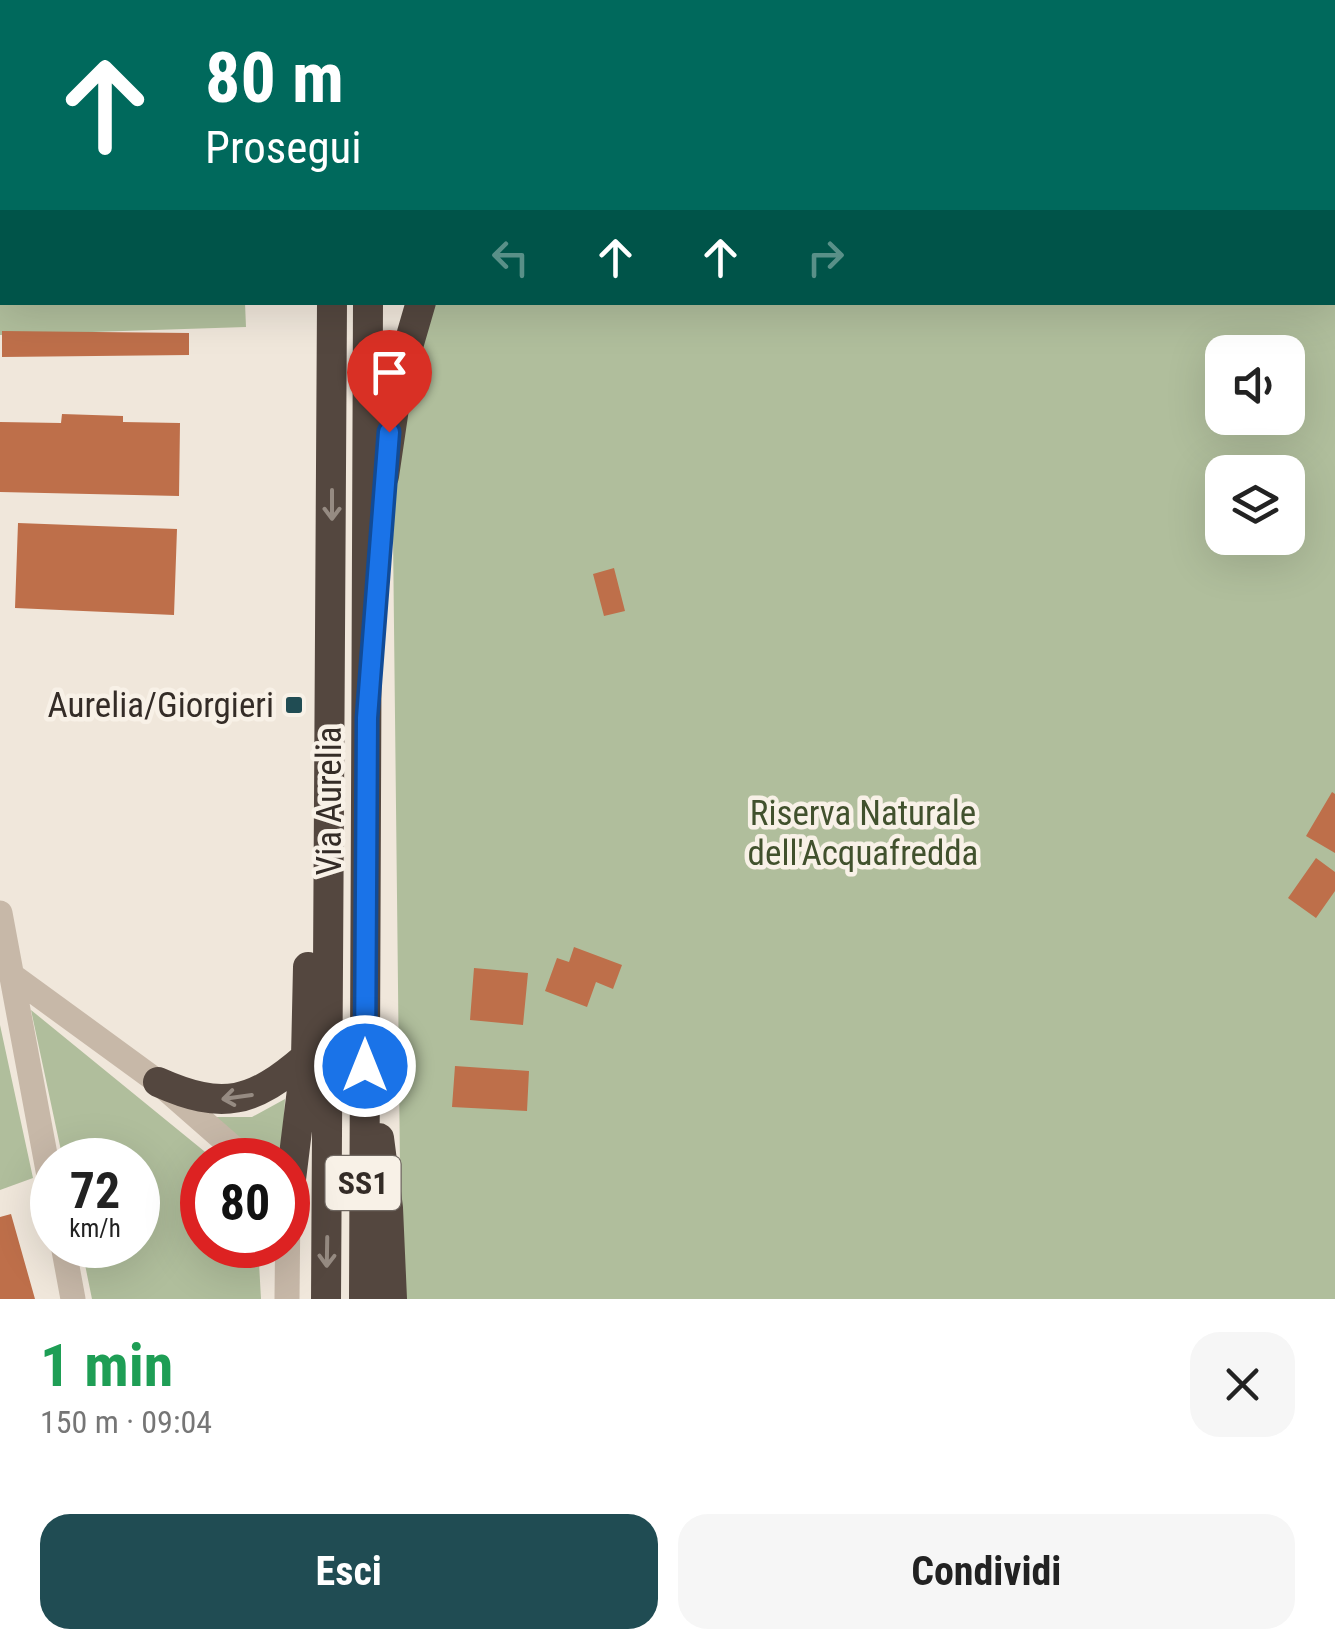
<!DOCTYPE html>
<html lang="it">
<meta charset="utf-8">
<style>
:root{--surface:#fff;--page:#f6f6f6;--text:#222;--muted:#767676;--accent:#204c53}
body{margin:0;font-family:"Roboto Condensed",sans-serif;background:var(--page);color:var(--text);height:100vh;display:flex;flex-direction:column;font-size:38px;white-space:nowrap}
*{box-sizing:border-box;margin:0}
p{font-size:32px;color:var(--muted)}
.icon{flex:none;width:55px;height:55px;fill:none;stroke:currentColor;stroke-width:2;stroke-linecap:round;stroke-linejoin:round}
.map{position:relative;height:1299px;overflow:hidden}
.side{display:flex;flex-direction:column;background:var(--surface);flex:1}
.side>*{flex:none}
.hud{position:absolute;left:0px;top:0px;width:1335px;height:305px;box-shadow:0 10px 40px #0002;background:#00695c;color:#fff;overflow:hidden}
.buttons{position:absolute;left:1205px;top:335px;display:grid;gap:20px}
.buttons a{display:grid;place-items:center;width:100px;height:100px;border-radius:20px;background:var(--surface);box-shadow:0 10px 40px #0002;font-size:50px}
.speed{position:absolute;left:30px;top:1138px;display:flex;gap:20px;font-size:50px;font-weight:700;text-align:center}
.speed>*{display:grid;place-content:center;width:130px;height:130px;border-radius:50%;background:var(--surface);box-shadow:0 10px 40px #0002;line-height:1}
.speed small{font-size:25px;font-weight:400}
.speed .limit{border:15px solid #d22;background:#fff;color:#111}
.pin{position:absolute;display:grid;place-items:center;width:85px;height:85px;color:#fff;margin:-102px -42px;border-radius:50% 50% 50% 0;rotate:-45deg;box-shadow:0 0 10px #0007}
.pin .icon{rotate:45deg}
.me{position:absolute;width:110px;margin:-55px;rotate:0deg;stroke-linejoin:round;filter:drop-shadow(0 0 8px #0008)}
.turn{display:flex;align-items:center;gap:35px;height:210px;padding:0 40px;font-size:45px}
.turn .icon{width:130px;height:130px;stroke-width:2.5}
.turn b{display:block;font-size:70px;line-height:85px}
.lanes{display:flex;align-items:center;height:95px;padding:0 40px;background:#0003;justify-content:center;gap:50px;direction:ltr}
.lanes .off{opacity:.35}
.round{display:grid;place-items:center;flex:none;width:105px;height:105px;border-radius:30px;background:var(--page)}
.headline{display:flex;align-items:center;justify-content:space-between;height:170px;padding:0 40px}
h1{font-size:60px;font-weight:700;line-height:75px;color:#1e9e55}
.primary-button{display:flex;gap:20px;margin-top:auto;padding:20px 40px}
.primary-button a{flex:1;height:115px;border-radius:30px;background:var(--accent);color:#fff;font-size:40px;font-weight:700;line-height:115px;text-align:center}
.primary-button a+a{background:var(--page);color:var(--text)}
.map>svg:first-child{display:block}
.green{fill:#b0be9c;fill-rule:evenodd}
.building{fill:#be6f4a}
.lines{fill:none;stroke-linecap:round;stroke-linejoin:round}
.minor{stroke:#c7b8a8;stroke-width:25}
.highway{stroke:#54473f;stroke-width:30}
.oneway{stroke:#968b82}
.route-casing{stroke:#114b97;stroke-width:25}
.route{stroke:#1a73e8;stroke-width:18}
.poi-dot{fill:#204c53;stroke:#f8f1e7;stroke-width:4}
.labels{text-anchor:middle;stroke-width:9;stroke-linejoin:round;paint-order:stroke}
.shield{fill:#f8f1e7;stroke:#6f6761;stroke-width:2.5}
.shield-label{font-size:32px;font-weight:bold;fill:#342c27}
.poi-label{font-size:35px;fill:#342c27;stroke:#f8f1e7;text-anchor:end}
.street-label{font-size:35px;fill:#342c27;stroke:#f8f1e7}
.park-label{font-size:35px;fill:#41512d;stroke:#f8f1e7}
</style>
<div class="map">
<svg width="1335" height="1299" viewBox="0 0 1335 1299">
<rect width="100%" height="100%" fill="#f0e7db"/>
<path class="green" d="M0 0 25 2H2V302L245 303 246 327 0 335Z
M789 0H1335V1299H405L400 1166 393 536C397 459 402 373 436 303L1332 302V2H785ZM1222 352H1288V418H1222ZM1222 472H1288V538H1222Z
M31 1010 215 1160H202V1245H258L261 1299H92L81 1245H138V1160H63Z
M0 1025 33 1178 0 1190Z
M285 1099 282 1160H259L205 1117H252Z"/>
<path class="building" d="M2 331 189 333V355L2 357Z
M62 414 123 416V422L180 423 179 496 0 492V422L61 423Z
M18 523 177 529 174 615 15 608Z
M614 568 625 611 604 616 593 574Z
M1332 792 1335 794V853L1306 836Z
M1316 858 1335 872V891L1316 918 1288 898Z
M574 947 622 965 613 989 596 982 587 1007 545 991 557 958 569 962Z
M474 968 528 973 523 1025 470 1020Z
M455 1066 529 1071 527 1111 452 1107Z
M11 1214 35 1299H0V1217Z"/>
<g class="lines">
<path class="minor" d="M0 913 52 1192
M0 963 10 974 158 1082 247 1160
M63 1245 73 1299
M287 1299 288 1203"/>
<path class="highway" d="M107 0 110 2
M333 0V2
M369 2V0
M396 2V0
M532 2 533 0
M653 2 658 0
M749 2 753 0
M384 476 398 381 421 302
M158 1082C223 1111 253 1103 306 1057
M379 1138 388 1208 392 1299
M288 1204 306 1057 308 967
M326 1299 332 302
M364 1299 368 302"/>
</g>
<defs><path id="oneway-shaft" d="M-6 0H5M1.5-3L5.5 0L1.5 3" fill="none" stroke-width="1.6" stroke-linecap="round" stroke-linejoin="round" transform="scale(2.5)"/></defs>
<g class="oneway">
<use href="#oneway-shaft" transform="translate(332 505) rotate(90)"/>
<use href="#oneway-shaft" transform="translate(237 1097) rotate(172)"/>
<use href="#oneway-shaft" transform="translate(327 1252) rotate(91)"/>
</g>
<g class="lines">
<g class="route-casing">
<path id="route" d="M365 1066 367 718 389 432"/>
</g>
<use href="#route" class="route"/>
</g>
<rect class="poi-dot" x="284" y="695" width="20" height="20" rx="5"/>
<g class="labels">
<rect class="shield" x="325.5" y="1156" width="75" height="54" rx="8"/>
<g class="shield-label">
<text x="363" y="1194">SS1</text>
</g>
<g class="poi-label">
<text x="274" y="717">Aurelia/Giorgieri</text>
</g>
<g class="street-label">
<text transform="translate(329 801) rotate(-90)" y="12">Via Aurelia</text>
</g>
<g class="park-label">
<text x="863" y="825">Riserva Naturale<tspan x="863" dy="40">dell'Acquafredda</tspan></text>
</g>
</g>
</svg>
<div class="buttons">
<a><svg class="icon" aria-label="sound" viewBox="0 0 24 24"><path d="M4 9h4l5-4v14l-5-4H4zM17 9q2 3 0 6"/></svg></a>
<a><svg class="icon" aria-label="layers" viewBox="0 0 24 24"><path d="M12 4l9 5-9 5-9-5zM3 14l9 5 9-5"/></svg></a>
</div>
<div class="speed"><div>72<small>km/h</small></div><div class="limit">80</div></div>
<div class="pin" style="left:389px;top:432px;background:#d93025"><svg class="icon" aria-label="arrive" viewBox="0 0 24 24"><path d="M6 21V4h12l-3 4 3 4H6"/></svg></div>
<svg class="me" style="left:365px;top:1066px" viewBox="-20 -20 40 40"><circle r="17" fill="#1a73e8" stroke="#fff" stroke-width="3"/><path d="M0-11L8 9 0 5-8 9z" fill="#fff"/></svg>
<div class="hud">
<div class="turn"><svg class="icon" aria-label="ahead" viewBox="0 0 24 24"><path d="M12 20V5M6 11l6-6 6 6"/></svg><div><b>80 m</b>Prosegui</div></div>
<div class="lanes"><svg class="icon off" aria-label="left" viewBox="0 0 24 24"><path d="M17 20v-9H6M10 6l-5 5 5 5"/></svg><svg class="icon" aria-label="ahead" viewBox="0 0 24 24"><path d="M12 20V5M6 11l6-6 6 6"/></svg><svg class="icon" aria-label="ahead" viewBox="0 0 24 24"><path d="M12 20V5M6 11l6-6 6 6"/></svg><svg class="icon off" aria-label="right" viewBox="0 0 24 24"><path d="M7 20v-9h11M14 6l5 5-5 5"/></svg></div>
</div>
</div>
<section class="side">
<div class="headline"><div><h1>1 min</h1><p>150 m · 09:04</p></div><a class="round"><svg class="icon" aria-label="close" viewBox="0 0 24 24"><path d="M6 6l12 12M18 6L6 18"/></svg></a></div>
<div class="primary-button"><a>Esci</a><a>Condividi</a></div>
</section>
